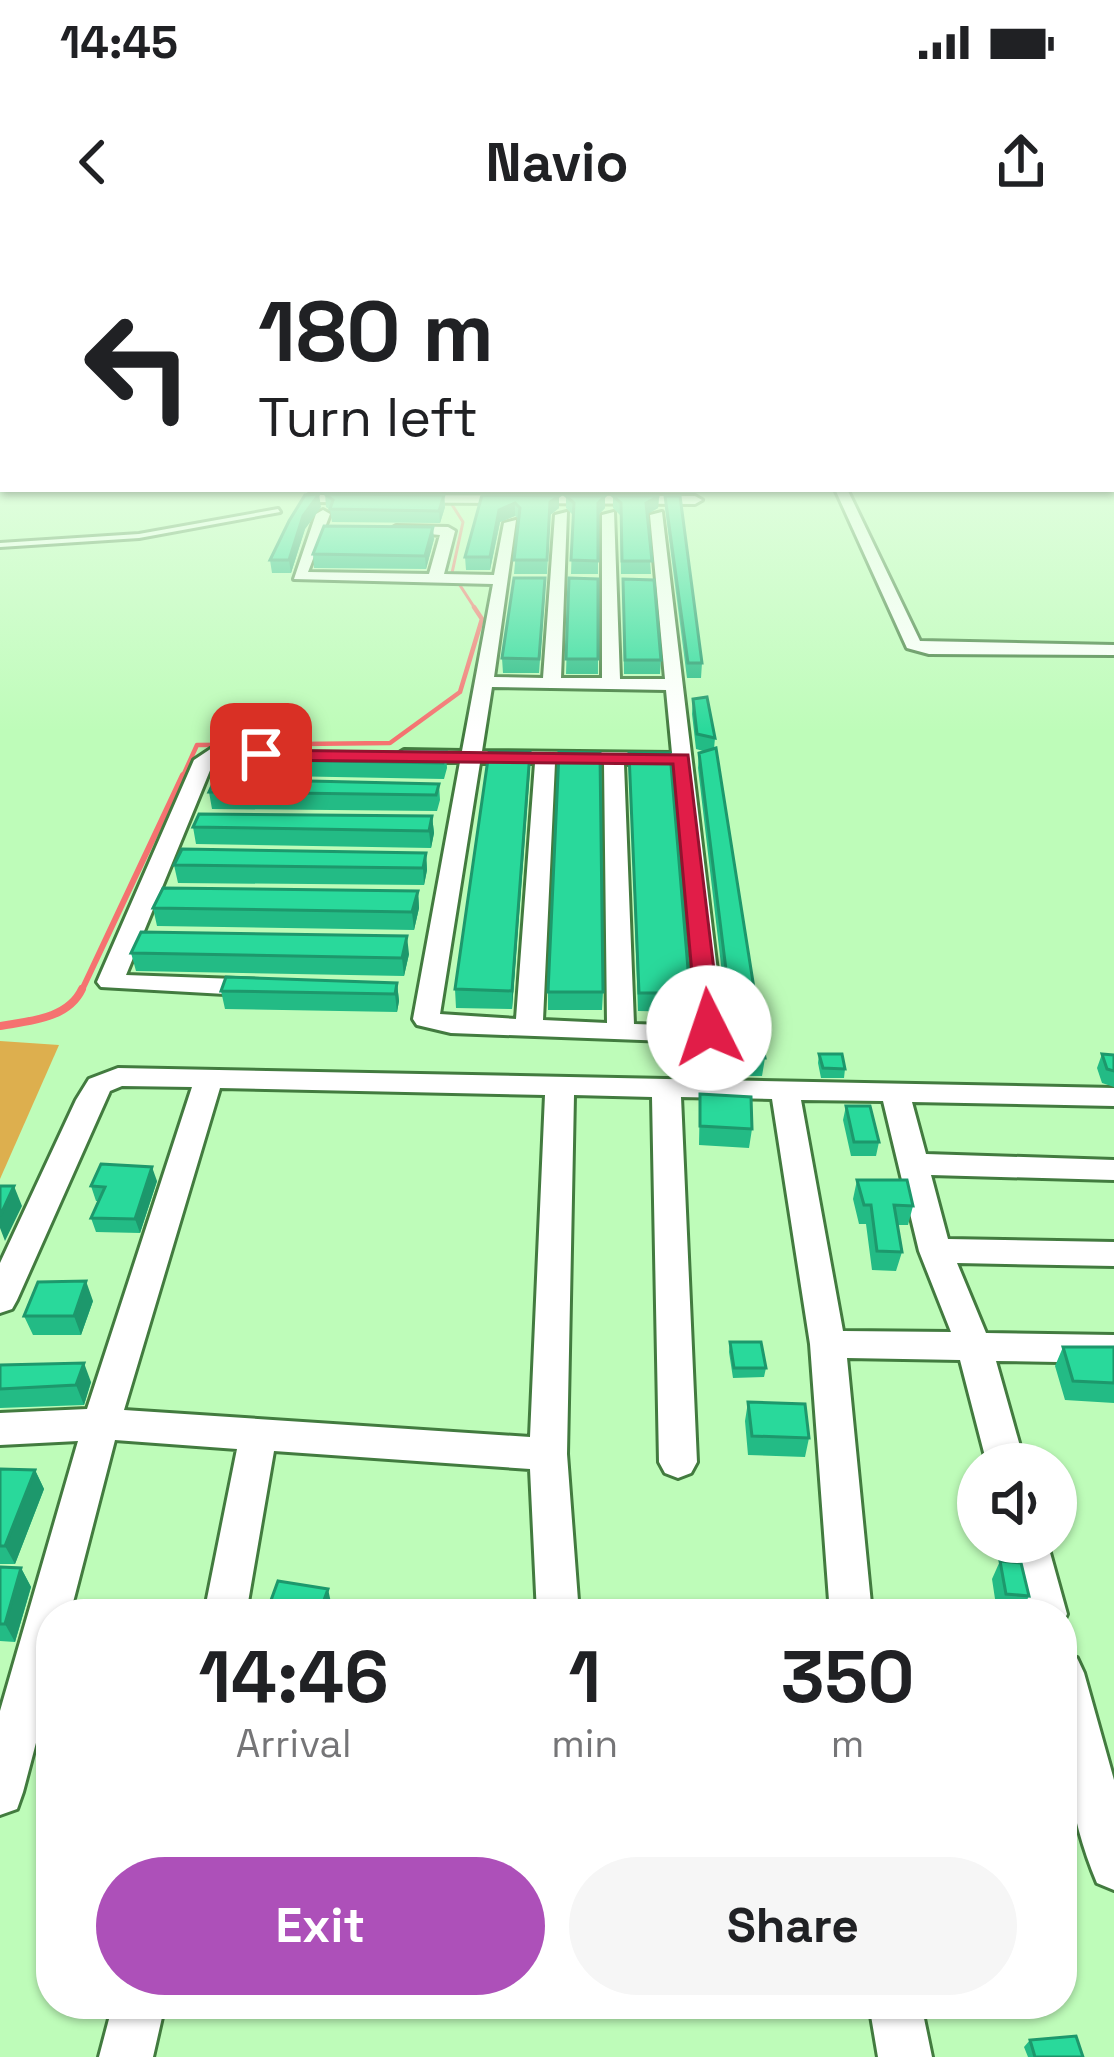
<!DOCTYPE html>
<style>
:root{--surface:#fff;--page:#f6f6f6;--text:#202124;--muted:#757577;--accent:#ad50b9}
body{margin:0;font-family:"Space Grotesk",sans-serif;background:var(--page);color:var(--text);height:100vh;display:flex;flex-direction:column;font-size:45px;white-space:nowrap}
*{box-sizing:border-box;margin:0}
p{font-size:39px;color:var(--muted)}
.icon{flex:none;width:66px;height:66px;fill:none;stroke:currentColor;stroke-width:2;stroke-linecap:round;stroke-linejoin:round}
.map{position:relative;flex:1;overflow:hidden}
.panel{position:absolute;left:36px;top:1359px;width:1041px;height:420px;display:flex;flex-direction:column;background:var(--surface);border-radius:48px;box-shadow:0 3px 9px #0004}
.panel>*{flex:none}
.guide{position:absolute;left:0px;top:0px;width:1116px;height:252px;box-shadow:0 3px 9px #0004;background:#fff;color:var(--text);overflow:hidden}
.buttons{position:absolute;left:957px;top:1203px;display:grid;gap:24px}
.buttons a{display:grid;place-items:center;width:120px;height:120px;border-radius:50%;background:var(--surface);box-shadow:0 3px 9px #0004;font-size:60px}
.pin{position:absolute;display:grid;place-items:center;width:102px;height:102px;color:#fff;margin:-51px;border-radius:24px;box-shadow:0 6px 18px #0006}
.me{position:absolute;width:132px;margin:-66px;rotate:356deg;stroke-linejoin:round;filter:drop-shadow(0 0 9px #0008)}
.turn{display:flex;align-items:center;gap:42px;height:252px;padding:0 60px;font-size:54px}
.turn .icon{width:156px;height:156px;stroke-width:2.5}
.turn b{display:block;font-size:84px;line-height:102px}
.eta{display:flex;justify-content:space-evenly;align-items:center;height:204px;text-align:center}
.eta b{font-size:72px;font-weight:800;line-height:84px}
.button{display:flex;gap:24px;margin-top:auto;padding:24px 60px}
.button a{flex:1;height:138px;border-radius:72px;background:var(--accent);color:#fff;font-size:48px;font-weight:800;line-height:138px;text-align:center}
.button a+a{background:var(--page);color:var(--text)}
.status{display:flex;justify-content:space-between;align-items:center;height:84px;padding:0 60px;background:var(--surface);direction:ltr}
.status svg{height:33px;fill:currentColor}
header{display:flex;justify-content:space-between;align-items:center;height:156px;padding:0 60px;background:var(--surface);font-size:54px;font-weight:800}
.map>svg:first-child{display:block}
.green{fill:#ddaf4e}
.lines{fill:none;stroke-linecap:round;stroke-linejoin:round}
.stream-far3{stroke:#f57270;stroke-width:3}
.stream-far2{stroke:#f57270;stroke-width:4.5}
.stream-far1{stroke:#f57270;stroke-width:6}
.stream{stroke:#f57270;stroke-width:8}
.service-casing{stroke:#427b3f;stroke-width:6}
.minor-casing{stroke:#427b3f;stroke-width:6}
.service{fill:#fff;fill-rule:evenodd}
.minor{fill:#fff;fill-rule:evenodd}
.wall{fill:#23bb85}
.shaded-wall{fill:#1d986c}
.building{fill:#29d99b;stroke:#1d986c;stroke-width:3}
.route{fill:#e11d48;stroke:#92132f;stroke-width:3}
</style>
<div class="status"><b>14:45</b><svg viewBox="0 0 49 12"><path d="M0 12V9h3v3zM5 12V6h3v6zM10 12V3h3v9zM15 12V0h3v12zM26 1h20v11H26zM47 4h2v5h-2z"/></svg></div>
<header><svg class="icon" aria-label="back" viewBox="0 0 24 24"><path d="M15 5l-7 7 7 7"/></svg>Navio<svg class="icon" aria-label="share" viewBox="0 0 24 24"><path d="M12 15V3M7 8l5-5 5 5M5 13v7h14v-7"/></svg></header>
<div class="map">
<svg width="1114" height="1817" viewBox="0 0 1114 1817">
<rect width="100%" height="100%" fill="#befcb9"/>
<path class="green" d="M0 801 59 805 0 939Z"/>
<g class="lines">
<path class="stream-far3" d="M442 249 463 282 452 333 476 370"/>
<path class="stream-far2" d="M182 538 197 505 390 503 460 452 482 379 474 367"/>
<path class="stream-far1" d="M81 752 183 535"/>
<path class="stream" d="M0 786C29 781 68 779 82 749"/>
<g class="service-casing">
<path id="service" d="M278 269 280 272 139 298 0 307V303L139 294Z"/>
</g>
<g class="minor-casing">
<path id="minor" d="M835 249H847L920 401 1114 405V415L929 414 907 408Z
M309 255 695 256 702 260 695 264 304 262Z
M323 270 330 274 308 332 429 334 440 295 389 290 396 286 448 287 455 291 444 334 494 335 504 283 516 280 494 437 543 438 555 275 567 272 561 438H602V275L614 272 620 439H665L650 275 662 272 723 781 714 799 694 802 451 793 417 785 413 779 460 522H404L394 516 404 510 462 511 493 344 294 339 316 274ZM492 447 666 450 672 513 482 511ZM480 523H535L516 779 440 774ZM555 523H604L607 783 543 780ZM673 523 697 781 694 786 634 784 624 524Z
M212 508H266L276 514 266 520 213 523 126 735 260 740 273 748 260 756 101 747 97 742 194 520Z
M118 828 1114 848V866L912 862 926 914 1114 920V940L931 935 948 999 1114 1002V1026L957 1023 986 1093 1114 1095V1123L996 1121 1025 1224H987L960 1120 847 1118 872 1374H830L810 1104 772 859 681 857 697 1222 691 1233 678 1238 665 1233 659 1222 652 857 574 855 567 1214 579 1374H537L530 1229 274 1211 246 1374H204L237 1209 115 1200 70 1374H51V1446L23 1552 17 1569 0 1575V1471L78 1201 0 1205V1173L87 1169 192 847 122 846 110 851 17 1060 12 1069 0 1073V1023L76 860 89 839ZM220 848 545 855 530 1197 124 1170ZM801 860 883 861 919 1011 951 1092 843 1091Z
M1007 1302H1047L1067 1374 1062 1385V1374H1025Z
M1062 1412 1077 1418 1084 1433 1114 1540V1650L1097 1643C1064 1565 1062 1495 1062 1412Z
M113 1764H165L153 1817H99Z
M869 1764H921L932 1817H878Z"/>
</g>
<use href="#service" class="service"/>
<use href="#minor" class="minor"/>
</g>
<path class="wall" d="M307 249H450V251H307Z
M486 249H684V251H486Z
M325 254 444 255 445 267 440 283 332 282 330 270 326 267Z
M482 255 559 268 550 275 547 334H514L519 279 515 276 500 282 490 330H466L465 317Z
M566 256 605 268 598 275V334H571L573 275 566 268Z
M613 256H659L658 268 647 274 651 334H621L620 275 613 268Z
M665 256 702 423 701 438H687L665 268Z
M321 267 305 289 291 333H272L270 320Z
M434 299 426 329 314 328 313 314Z
M569 338 598 339V434H566Z
M545 352 539 433H503L502 418Z
M623 353 661 420 660 434H624Z
M693 459 715 498 714 509 765 818 762 836H734L698 528 699 513 703 511 696 509 692 474Z
M446 512 447 528 444 539 229 535 226 519Z
M530 512 512 769 456 768 455 749Z
M629 513 690 753 688 772 638 771Z
M439 544 440 560 437 571 212 569 209 552Z
M432 576 434 593 431 608 196 604 193 587Z
M426 613 427 630 424 645 178 643 174 625Z
M418 651 419 668 414 690 157 686 153 668Z
M131 713 409 714 404 736 136 731Z
M397 743 399 761 397 772 225 769 221 751Z
M548 752H603L602 770H548Z
M819 814 845 829 844 838H821L818 823Z
M1102 814 1114 815V847L1102 843 1097 828Z
M700 854 752 889 749 908 699 905Z
M846 866 879 902 876 916H851L843 880Z
M857 940 913 966 908 985H897L902 1012 896 1031 872 1030 866 984H859L853 959Z
M157 941 140 993 96 992 91 978 99 961H96L91 946Z
M93 1061 81 1095H33L24 1076Z
M730 1102 766 1128 764 1137 733 1138 729 1112Z
M1063 1107H1114V1163L1065 1160 1055 1126Z
M0 1125 91 1142 84 1165 0 1168Z
M748 1162 809 1198 805 1217 748 1215 745 1181Z
M0 1229 35 1230 44 1249 15 1324H0Z
M1000 1321 1029 1356 1020 1374 997 1372 992 1339Z
M0 1327 21 1328 31 1347 15 1402 0 1401Z
M1030 1800 1083 1817H1028L1024 1807Z"/>
<path class="shaded-wall" d="M319 254 321 267 305 289 291 333 289 320 303 276Z
M444 255 445 267 440 283 439 271Z
M559 256V268L550 275 547 334 550 262Z
M605 256V268L598 275V263Z
M659 256 658 268 646 275V263Z
M515 263V276L500 282 490 330V317L499 270Z
M433 287 434 299 426 329 425 316Z
M530 512V529L512 769V751Z
M432 576 434 593 431 608 429 591Z
M426 613 427 630 424 645 423 628Z
M418 651 419 668 414 690 412 672Z
M407 696 409 714 404 736 402 718Z
M397 743 399 761 397 772 395 754Z
M152 927 157 941 140 993 135 979Z
M14 946 22 966 5 1001 0 988V976Z
M86 1041 93 1061 81 1095 74 1076Z
M84 1123 91 1142 84 1165 76 1145Z
M35 1230 44 1249 15 1324 5 1306Z
M21 1328 31 1347 15 1402 5 1384Z
M328 1349 332 1367 330 1374H319Z"/>
<path class="building" d="M319 254 303 276 289 320H270L289 281 305 255Z
M325 254 444 255 439 271 330 269 333 260Z
M482 255 559 256 550 262 547 320H514L520 268 515 263 499 270 490 317H465Z
M566 256H605L598 263V321L571 320 574 263Z
M613 256H659L646 263 652 321H622L621 263Z
M665 256H680L702 423H688Z
M324 286 433 287 425 316 313 314Z
M514 338H545L539 419 502 418Z
M569 338 598 339V419H566Z
M623 339 654 340 661 420H625Z
M707 457 715 498 697 494 693 459Z
M716 508 765 818H737L699 513Z
M229 511 446 512 443 523 226 519Z
M489 512H530L512 751 455 749Z
M559 512 600 513 603 752H548Z
M629 513H670L690 753H639Z
M215 539 439 544 436 555 209 552Z
M199 574 432 576 429 591 193 587Z
M182 609 426 613 423 628 174 625Z
M163 648 418 651 412 672 153 668Z
M141 692 407 696 402 718 131 713Z
M226 737 397 743 395 754 221 751Z
M819 814H842L845 829 823 828Z
M1102 814 1114 815V831L1107 829Z
M700 854 751 857 752 889 700 886Z
M846 866H870L879 902H854Z
M101 924 152 927 135 979 91 978 105 947 91 946Z
M857 940H907L913 966 894 965 902 1012 877 1011 871 965H864Z
M0 946H14L0 976Z
M86 1041 74 1076H24L38 1042Z
M730 1102H761L766 1128H734Z
M1063 1107H1114V1143L1073 1141Z
M84 1123 76 1145 0 1149V1125Z
M748 1162 805 1164 809 1198 752 1196Z
M0 1229 35 1230 5 1306H0Z
M1000 1321 1021 1323 1029 1356 1006 1354Z
M0 1327 21 1328 5 1384H0Z
M278 1341 328 1349 319 1374H266Z
M147 1363 204 1372V1374H142Z
M1076 1796 1083 1817H1035L1030 1800Z"/>
<linearGradient id="sky" x2="0" y2="1"><stop stop-color="#ad9ab8"/><stop offset="0.48" stop-color="#e2fee0"/><stop offset="1" stop-color="#e2fee0" stop-opacity="0"/></linearGradient>
<rect width="1114" height="491" fill="url(#sky)"/>
<path class="route" d="M255 510 688 515 721 788 709 795 697 788 673 524 261 520 255 518Z"/>
</svg>
<div class="buttons">
<a><svg class="icon" aria-label="sound" viewBox="0 0 24 24"><path d="M4 9h4l5-4v14l-5-4H4zM17 9q2 3 0 6"/></svg></a>
</div>
<div class="pin" style="left:261px;top:514px;background:#d93025"><svg class="icon" aria-label="arrive" viewBox="0 0 24 24"><path d="M6 21V4h12l-3 4 3 4H6"/></svg></div>
<svg class="me" style="left:709px;top:788px" viewBox="-20 -20 40 40"><circle r="19" fill="#fff"/><path d="M0-13L10 11 0 6-10 11z" fill="#e11d48"/></svg>
<div class="guide">
<div class="turn"><svg class="icon" aria-label="left" viewBox="0 0 24 24"><path d="M17 20v-9H6M10 6l-5 5 5 5"/></svg><div><b>180 m</b>Turn left</div></div>
</div>
<section class="panel">
<div class="eta">
<div><b>14:46</b><p>Arrival</p></div>
<div><b>1</b><p>min</p></div>
<div><b>350</b><p>m</p></div>
</div>
<div class="button"><a>Exit</a><a>Share</a></div>
</section>
</div>
